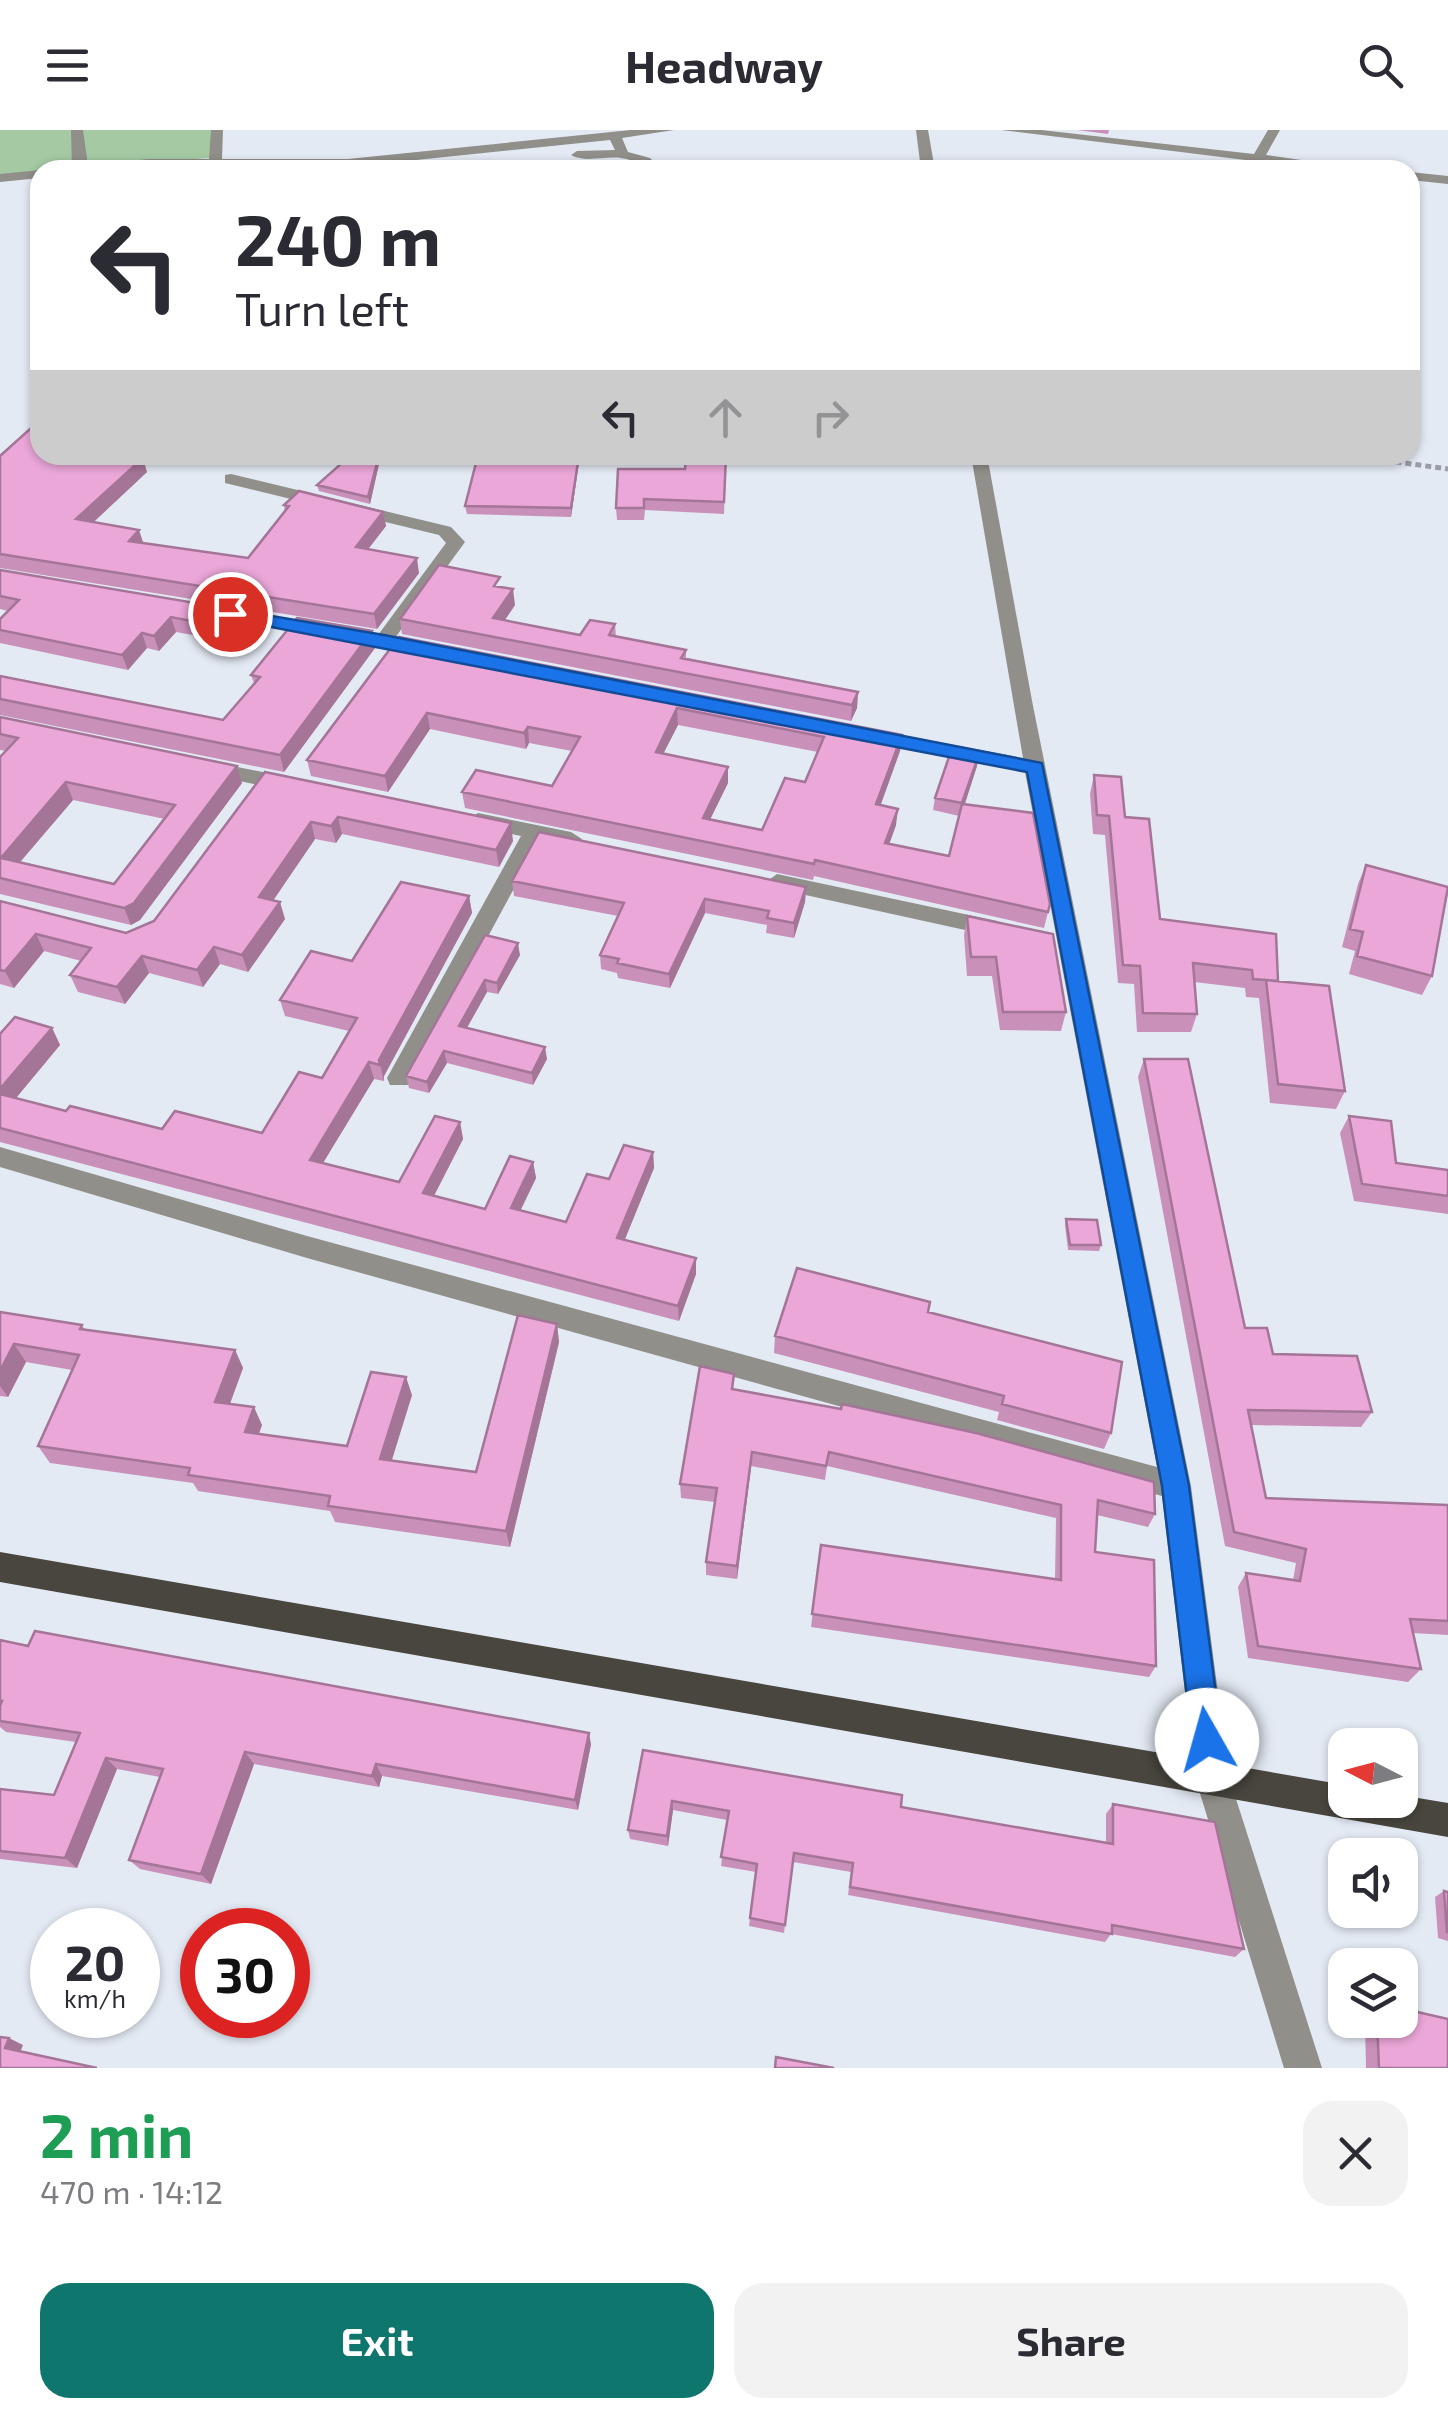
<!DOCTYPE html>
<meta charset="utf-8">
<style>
:root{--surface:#fff;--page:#f2f2f3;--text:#2b2b33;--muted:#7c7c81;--accent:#0f766e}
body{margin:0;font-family:"Exo 2",sans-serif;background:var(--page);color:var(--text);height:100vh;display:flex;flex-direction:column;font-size:38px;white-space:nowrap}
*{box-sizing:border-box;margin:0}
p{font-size:32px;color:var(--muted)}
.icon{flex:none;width:55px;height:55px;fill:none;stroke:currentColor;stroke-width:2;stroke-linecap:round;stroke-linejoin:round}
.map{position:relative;height:1938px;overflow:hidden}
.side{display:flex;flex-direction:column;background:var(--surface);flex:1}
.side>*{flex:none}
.banner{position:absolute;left:30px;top:30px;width:1390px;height:305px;border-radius:30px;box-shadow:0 2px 8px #0004;background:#fff;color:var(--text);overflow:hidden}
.needle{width:65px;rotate:276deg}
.controls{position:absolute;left:1328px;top:1598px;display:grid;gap:20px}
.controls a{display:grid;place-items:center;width:90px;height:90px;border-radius:20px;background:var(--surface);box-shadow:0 2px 8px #0004;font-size:50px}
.speed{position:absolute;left:30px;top:1778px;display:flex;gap:20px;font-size:50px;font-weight:700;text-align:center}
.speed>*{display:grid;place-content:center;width:130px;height:130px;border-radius:50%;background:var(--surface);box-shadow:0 2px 8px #0004;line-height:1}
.speed small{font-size:25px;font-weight:400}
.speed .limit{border:15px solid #d22;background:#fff;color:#111}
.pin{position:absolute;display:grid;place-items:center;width:85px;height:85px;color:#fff;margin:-42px;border:5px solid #fff;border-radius:50%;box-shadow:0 2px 10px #0007}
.me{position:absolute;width:110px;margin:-55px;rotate:353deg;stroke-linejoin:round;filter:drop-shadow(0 0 8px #0008)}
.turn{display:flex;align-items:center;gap:35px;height:210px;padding:0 40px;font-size:45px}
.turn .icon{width:130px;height:130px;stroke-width:2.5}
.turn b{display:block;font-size:70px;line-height:85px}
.lanes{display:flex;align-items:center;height:95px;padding:0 40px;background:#0003;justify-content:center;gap:50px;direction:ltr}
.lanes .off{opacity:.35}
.round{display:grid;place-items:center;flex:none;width:105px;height:105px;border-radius:30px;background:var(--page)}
.head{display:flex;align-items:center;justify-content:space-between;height:170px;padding:0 40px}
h1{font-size:60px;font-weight:700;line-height:75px;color:#1e9e55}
.button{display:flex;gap:20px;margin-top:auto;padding:20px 40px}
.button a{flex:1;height:115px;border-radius:30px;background:var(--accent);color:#fff;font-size:40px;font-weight:700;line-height:115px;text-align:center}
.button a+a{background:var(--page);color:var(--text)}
header{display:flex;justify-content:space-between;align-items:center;height:130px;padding:0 40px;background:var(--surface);font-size:45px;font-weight:700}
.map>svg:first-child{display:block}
.green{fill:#a5caa3}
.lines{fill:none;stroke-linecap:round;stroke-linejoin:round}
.path{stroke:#999da5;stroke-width:5;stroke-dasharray:6 4;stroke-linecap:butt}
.minor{fill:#908f8a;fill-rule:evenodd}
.major{fill:#49463f;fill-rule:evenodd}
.wall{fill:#c990ba;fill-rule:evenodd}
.shaded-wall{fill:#a47597}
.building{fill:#eaa7d8;stroke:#a47597;stroke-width:2.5;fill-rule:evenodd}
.route{fill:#1a73e8;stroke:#114b97;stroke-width:2.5}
</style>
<header><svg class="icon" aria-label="menu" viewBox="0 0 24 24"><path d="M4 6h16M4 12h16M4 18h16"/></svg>Headway<svg class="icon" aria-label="search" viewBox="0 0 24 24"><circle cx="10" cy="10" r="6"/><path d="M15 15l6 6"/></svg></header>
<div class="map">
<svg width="1448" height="1938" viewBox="0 0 1448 1938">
<rect width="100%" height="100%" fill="#e4eaf4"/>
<path class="green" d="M0 0H212L210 28 67 37 0 46Z"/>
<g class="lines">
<path class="path" d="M1346 325 1448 339"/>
<path class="minor" d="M71 0H83L88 35 149 29H209L211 0H223L222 29H348L631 0H674L622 8 628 22 650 28 662 40C646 40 637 30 621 28 604 26 585 33 571 25L577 21 615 20 610 10 348 37 72 40Z
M916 0H928L935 40H921Z
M1001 0H1041L1254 24 1268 0H1280L1266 25 1370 40H1328Z
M40 40V48L0 52V44Z
M1410 42 1448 46V54L1410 50Z
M971 325H987L1033 576 1191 1356 1229 1647 1322 1938H1284L1195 1647 1162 1366 307 1128 0 1037V1017L307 1106 1157 1337 1025 642 869 611 859 605 869 599 1023 628Z
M231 344 451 397 465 412 395 508 434 515V523L193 483V475L200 473 378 505 446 413 439 405 225 353V345Z
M208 631 292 648 302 655 292 662 201 643 198 638Z
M478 683 571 702 582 709 571 716 540 710 408 955H390L387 948 521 706 470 695 467 690Z
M777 744 997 791 1008 799 997 807 769 757 766 752Z"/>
<path class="major" d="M0 1422 1345 1655V1670H1400V1665L1448 1673V1707L0 1452Z"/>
</g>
<path class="wall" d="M1077 0H1109L1108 4Z
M351 325H381L370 374 319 361 317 355Z
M478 325H580L571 387 467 384 465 376Z
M726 325 724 384 645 380 644 390H617L616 378 685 339Z
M0 326 147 342 93 392 143 413 248 428 285 382 284 375 383 382 386 396 368 419 419 443 377 499 0 438Z
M0 440 235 494 221 510 176 502 159 521 147 518 128 540 0 513V489L8 481 0 479Z
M501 457 515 475 505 490 580 505 615 494 616 507 686 520V528L858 562 857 578 851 591 402 504 400 489Z
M399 507 902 605 900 621 880 675 896 695 889 714 949 726 959 686 933 680 935 668 977 636 964 675 1050 774 1044 798 814 746 813 750 465 678 462 662 552 656 572 621 529 613 526 619 430 599 388 662 311 646 307 630ZM678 595 818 622 805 652 762 700 710 689 728 653V637L663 624Z
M375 518 284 642 0 585V546L223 590 254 553 251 545Z
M0 587 242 653 140 790 131 795 0 764V627L6 621 0 620ZM73 670 165 689 114 754 20 732Z
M265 642 513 711 499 737 342 704 336 713 315 709 273 770 285 789 248 842 220 834 203 857 149 843 125 874 78 862 70 845 81 831 44 821 14 858 0 854V771L126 803 154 791Z
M1094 645 1125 687 1160 789 1278 851 1345 961 1336 979 1270 973 1259 868 1246 867 1245 858 1194 852 1197 884 1191 902H1137L1134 854 1118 853 1105 705 1093 704 1090 664Z
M1366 735 1432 846 1422 865 1349 844 1355 821 1342 817 1358 754Z
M512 751 806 757 805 772 794 808 766 803 767 795 705 783 670 858 618 848 617 843 601 839 600 825 618 786 514 766Z
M469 766 472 783 384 946V951L374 949 323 1033 399 1052 460 992 463 1009 434 1066 485 1079 533 1032 536 1048 520 1081 566 1092 609 1049 653 1022 654 1038 624 1110 696 1144 679 1191 0 1012V904L52 898 60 915 16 968 66 981 162 999 262 1003 322 948 349 901 285 886 280 870Z
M967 786 1066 882 1061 901 1000 900 992 846H967L964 805Z
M485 805 520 825 498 864 487 862 467 898 547 929 533 955 447 933 429 963 409 958 406 946Z
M1144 929 1245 1198 1273 1224 1372 1282 1361 1297 1251 1295 1266 1368 1448 1375V1507V1505L1413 1503 1421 1539 1408 1552 1248 1528 1238 1457 1246 1443 1293 1450 1296 1433 1225 1416 1138 947Z
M1349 986 1396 1033 1448 1040V1084L1354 1071 1340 1003Z
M1066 1089 1101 1115 1099 1121 1068 1120 1065 1095Z
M0 1182 82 1195 85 1200 235 1220 243 1238 230 1274 262 1295 259 1304 347 1316 412 1265 391 1330 476 1342 557 1194 559 1212 510 1417 335 1392 330 1381 198 1361 193 1353 50 1333 38 1316 72 1240 26 1232 8 1267 0 1266Z
M928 1183 1111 1303 1104 1319 997 1290 999 1282 774 1223 775 1206Z
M734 1259 1155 1384 1148 1397 1097 1385 1095 1422 1156 1536 1149 1547 811 1497 821 1415 1055 1450 1056 1388 827 1336 825 1350 751 1336 737 1449 706 1445V1432L715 1372 681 1368 680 1354Z
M0 1510 591 1614 578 1680 382 1646 379 1657 254 1634 211 1754 140 1739 129 1730 160 1647 117 1639 77 1738 0 1729V1659L54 1665 76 1612 6 1602 0 1597Z
M643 1620 901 1677 1106 1713V1684L1113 1674 1244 1819 1235 1827 1111 1804 1105 1812 848 1765 851 1742 793 1732 784 1803 749 1796 756 1742 721 1736 727 1690 673 1680 668 1716 630 1709 628 1700Z
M1444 1761 1448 1762V1811L1438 1808 1435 1767Z
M1365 1890H1400L1448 1938H1366Z"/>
<path class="shaded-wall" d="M379 325H381L370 374 368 367Z
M579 325H580L571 387V378Z
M143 328 147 342 81 404 76 389Z
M383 382 386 396 359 431 356 417Z
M139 400 144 415 129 411Z
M417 428 419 443 377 499 374 484Z
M513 459 515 475 495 504 493 488Z
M231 479 235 494 221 510 217 496Z
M171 487 176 502 159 521 154 506Z
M372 501 375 518 284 642 280 625Z
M142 503 147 518 128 540 122 525Z
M858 562 857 578 851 591 852 575Z
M677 578 678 595 656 638V622Z
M427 583 430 599 388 662 385 646Z
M528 597 529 613 526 619 524 603Z
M902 605 900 621 875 691 876 674Z
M979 624 977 636 961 686 962 673Z
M237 636 242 653 140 790 131 795 124 778Z
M728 637V653L703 704V688Z
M66 652 73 670 9 745 1 728Z
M898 679 896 695 884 729 885 713Z
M338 687 342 704 336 713 331 696Z
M311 692 315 709 264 784 259 767Z
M511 693 513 711 499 737 496 720Z
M806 757 805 772 794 808V793Z
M469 766 472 783 384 946V951L379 930Z
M705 769V783L670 858 669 844Z
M280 772 285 789 248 842 242 825Z
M36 804 44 821 14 858 5 841Z
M518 813 520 825 498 864 497 853Z
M214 817 220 834 203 857 197 840Z
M142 826 149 843 125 874 117 857Z
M485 850 487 862 461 908 459 896Z
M52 898 60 915 6 980 0 969V959Z
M545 917 547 929 533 955 532 943Z
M444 921 447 933 429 963 427 952Z
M369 932 374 949 315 1046 310 1030Z
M460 992 463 1009 427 1079 423 1063Z
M653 1022 654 1038 619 1124 617 1108Z
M533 1032 536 1048 514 1094 511 1078Z
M696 1128V1144L679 1191 678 1176Z
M557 1194 559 1212 510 1417 506 1401Z
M14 1214 26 1232 8 1267 0 1256V1241Z
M235 1220 243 1238 224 1289 215 1272Z
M406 1247 412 1265 387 1346 380 1329Z
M254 1277 262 1295 253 1319 245 1302Z
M752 1322 751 1336 737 1449V1436Z
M589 1603 591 1614 578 1680 575 1670Z
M245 1622 254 1634 211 1754 201 1744Z
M106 1628 117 1639 77 1738 65 1728Z
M376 1634 382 1646 379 1657 372 1646Z
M672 1671 673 1680 668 1716 667 1706Z
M9 1908 23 1915 19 1925 5 1918Z"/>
<path class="building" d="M40 290V325H126L143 328 76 389 139 400 129 411 248 428 289 376 284 375 299 361 383 382 356 417 417 428 374 484 0 424V326Z
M351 325H379L368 367 317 355Z
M478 325H579L571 378 465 376Z
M686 325H726L724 372 644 369V378H616L618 339H685Z
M439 435 500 447 494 456 513 459 493 488 580 505 590 490 615 494 609 505 686 520 681 528 858 562 852 575 400 489Z
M0 440 231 479 217 496 171 487 154 506 142 503 122 525 0 500V489L19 470 0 466Z
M297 488 372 501 280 625 0 569V546L223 590 260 547 251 545Z
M399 507 902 605 876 674 898 679 885 713 949 726 962 674 1033 683 1050 774 1048 782 815 730 814 734 462 662 476 640 552 656 580 607 528 597 524 603 427 583 385 646 307 630ZM677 578 824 607 805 652 785 648 762 700 703 688 728 637 656 622Z
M0 587 237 636 134 773 124 778 0 748V627L18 608 0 604ZM66 652 175 675 114 754 1 728Z
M952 618 979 624 962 673 935 668Z
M265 642 511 693 496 720 338 687 331 696 311 692 259 767 280 772 242 825 214 817 197 840 142 826 117 857 70 845 91 818 36 804 5 841 0 840V771L126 803 154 791Z
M1094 645 1121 647 1125 687 1149 689 1160 789 1276 804 1278 851 1253 849 1252 840 1193 833 1197 884 1143 883 1140 836 1123 835 1109 686 1097 685Z
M539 702 806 757 794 793 767 788 769 781 705 769 669 844 617 833 619 829 600 825 624 773 512 751Z
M1366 735 1448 757 1432 846 1357 826 1363 802 1350 799Z
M401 752 469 766 379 930 380 935 369 932 310 1030 399 1052 435 986 460 992 423 1063 485 1079 510 1026 533 1032 511 1078 566 1092 587 1044 609 1049 624 1015 653 1022 617 1108 696 1128 678 1176 0 998V964L66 981 70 976 162 999 175 981 262 1003 299 942 322 948 357 888 280 870 311 821 352 831Z
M967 786 1053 804 1066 882H1003L996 827H971Z
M485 805 518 813 497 853 485 850 459 896 545 917 532 943 444 921 427 952 406 946Z
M1266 850 1329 856 1345 961 1278 954Z
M15 887 52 898 0 959V904Z
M1144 929H1188L1245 1198H1267L1273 1224 1357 1226 1372 1282 1248 1280 1266 1368 1448 1375V1491L1410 1489 1421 1539 1258 1516 1246 1443 1300 1451 1306 1419 1234 1402Z
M1349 986 1391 991 1396 1033 1448 1040V1066L1362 1054Z
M1066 1089 1097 1090 1101 1115H1070Z
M797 1138 930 1172 928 1182 1122 1232 1111 1303 1002 1274 1004 1266 775 1206Z
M0 1182 82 1195 80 1199 235 1220 215 1272 254 1277 245 1302 347 1316 371 1242 406 1247 380 1329 476 1342 518 1185 557 1194 506 1401 328 1376 330 1366 188 1345 190 1338 38 1316 79 1225 14 1214 0 1241Z
M700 1236 734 1244 732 1259 841 1279 842 1274 976 1303 1154 1352 1155 1384 1098 1370 1095 1422 1154 1430 1156 1536 812 1484 821 1415 1061 1450V1375L829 1322 826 1336 752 1322 737 1436 706 1432 717 1358 680 1354Z
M35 1501 589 1603 575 1670 376 1634 372 1646 245 1622 201 1744 129 1730 163 1639 106 1628 65 1728 0 1721V1659L54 1665 80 1603 0 1591V1576L2 1571H0V1510L28 1516Z
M643 1620 902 1665 901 1677 1113 1714V1674L1215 1692 1244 1819 1112 1795V1804L850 1757 853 1733 794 1723 785 1795 750 1788 757 1734 721 1727 729 1681 672 1671 667 1706 628 1700Z
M1444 1761 1448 1762V1802H1447Z
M1400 1878 1448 1889V1938H1379L1377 1890H1400Z
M0 1907 9 1908 5 1918 97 1938H0Z
M776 1927 834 1938H775Z"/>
<path class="route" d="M230 479 384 505 1042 633 1189 1356 1222 1610 1218 1621 1207 1625 1197 1621 1192 1610 1162 1356 1027 642 224 488 222 484Z"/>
</svg>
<div class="controls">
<a><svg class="needle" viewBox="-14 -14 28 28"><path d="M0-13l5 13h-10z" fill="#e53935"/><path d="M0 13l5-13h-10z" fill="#7c7c81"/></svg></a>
<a><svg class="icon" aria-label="sound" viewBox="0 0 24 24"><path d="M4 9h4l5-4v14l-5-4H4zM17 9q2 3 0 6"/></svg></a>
<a><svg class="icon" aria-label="layers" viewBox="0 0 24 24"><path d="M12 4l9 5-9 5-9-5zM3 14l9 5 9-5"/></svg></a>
</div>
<div class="speed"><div>20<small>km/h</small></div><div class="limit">30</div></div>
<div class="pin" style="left:230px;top:484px;background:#d93025"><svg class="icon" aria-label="arrive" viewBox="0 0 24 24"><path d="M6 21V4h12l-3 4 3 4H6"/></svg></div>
<svg class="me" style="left:1207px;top:1610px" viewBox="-20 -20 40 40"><circle r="19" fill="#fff"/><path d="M0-13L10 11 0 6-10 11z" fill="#1a73e8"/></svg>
<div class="banner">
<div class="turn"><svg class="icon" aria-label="left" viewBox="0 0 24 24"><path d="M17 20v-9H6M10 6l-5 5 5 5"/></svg><div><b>240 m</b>Turn left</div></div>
<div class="lanes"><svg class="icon" aria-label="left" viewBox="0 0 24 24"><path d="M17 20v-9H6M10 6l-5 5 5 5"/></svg><svg class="icon off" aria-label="ahead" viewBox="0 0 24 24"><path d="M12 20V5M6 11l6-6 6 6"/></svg><svg class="icon off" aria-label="right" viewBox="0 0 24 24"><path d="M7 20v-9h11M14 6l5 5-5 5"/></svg></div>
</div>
</div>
<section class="side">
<div class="head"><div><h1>2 min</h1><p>470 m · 14:12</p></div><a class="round"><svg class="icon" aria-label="close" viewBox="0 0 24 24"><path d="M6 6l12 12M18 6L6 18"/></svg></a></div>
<div class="button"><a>Exit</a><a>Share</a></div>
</section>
